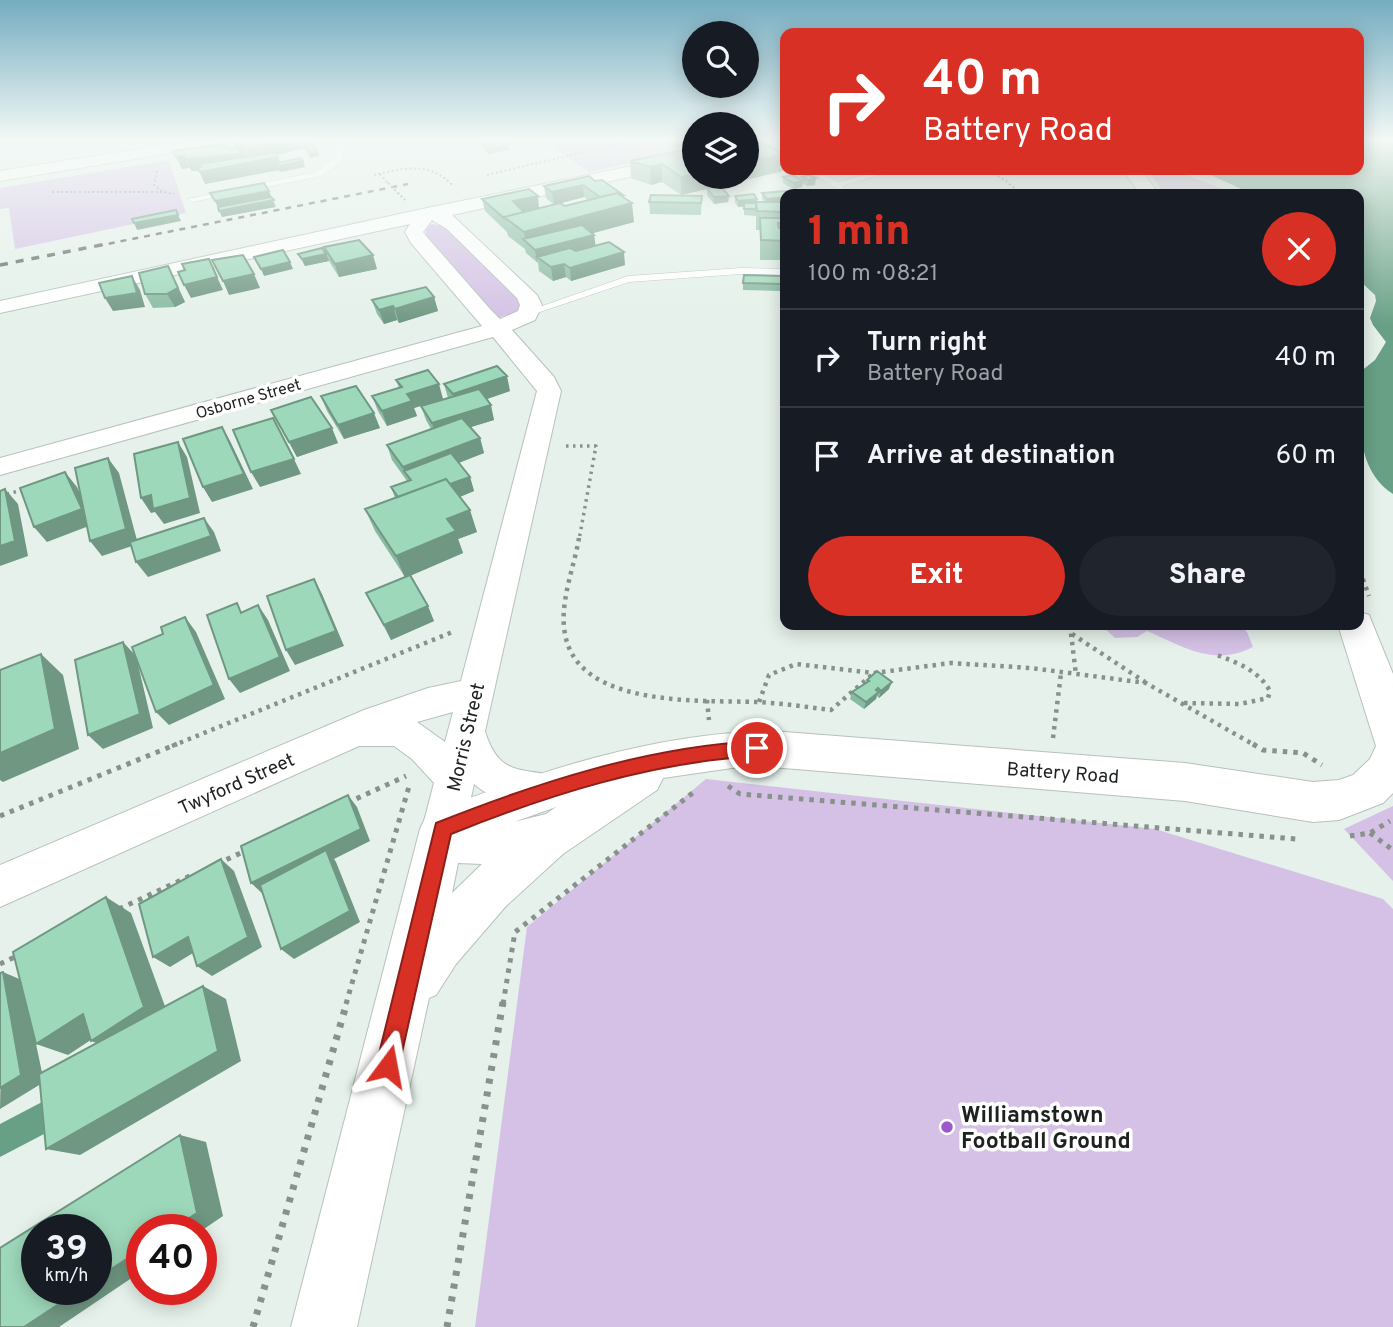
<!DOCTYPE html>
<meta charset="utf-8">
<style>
:root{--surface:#171b24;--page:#20242c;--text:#f1f3f6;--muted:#9ea1a6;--line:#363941;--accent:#d93025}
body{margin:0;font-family:Overpass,sans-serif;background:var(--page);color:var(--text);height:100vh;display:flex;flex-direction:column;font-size:26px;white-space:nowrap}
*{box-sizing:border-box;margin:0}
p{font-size:23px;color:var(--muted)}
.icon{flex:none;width:38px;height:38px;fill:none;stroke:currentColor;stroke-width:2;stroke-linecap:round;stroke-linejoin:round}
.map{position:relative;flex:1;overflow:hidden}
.side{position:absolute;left:780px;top:189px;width:584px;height:441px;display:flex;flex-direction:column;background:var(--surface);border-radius:14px;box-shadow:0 4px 18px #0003}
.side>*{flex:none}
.guide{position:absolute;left:780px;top:28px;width:584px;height:147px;border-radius:14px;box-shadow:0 4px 18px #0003;background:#d93025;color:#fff;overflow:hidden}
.buttons{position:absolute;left:682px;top:21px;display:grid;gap:14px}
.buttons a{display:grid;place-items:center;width:77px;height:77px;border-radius:50%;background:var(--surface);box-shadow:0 4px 18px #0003;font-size:35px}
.speed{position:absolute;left:21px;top:1214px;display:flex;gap:14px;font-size:35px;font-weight:700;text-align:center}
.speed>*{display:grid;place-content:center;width:91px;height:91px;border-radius:50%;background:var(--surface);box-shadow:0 4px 18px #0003;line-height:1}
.speed small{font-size:18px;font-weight:400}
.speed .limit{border:10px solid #d22;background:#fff;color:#111}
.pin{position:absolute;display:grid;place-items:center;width:60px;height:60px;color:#fff;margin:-30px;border:4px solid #fff;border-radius:50%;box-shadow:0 2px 7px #0007}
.me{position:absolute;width:77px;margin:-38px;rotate:13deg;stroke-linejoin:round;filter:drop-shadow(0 0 5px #0008)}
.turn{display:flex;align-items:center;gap:24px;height:147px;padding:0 28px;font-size:32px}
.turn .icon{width:91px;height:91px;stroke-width:2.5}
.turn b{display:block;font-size:49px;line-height:60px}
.round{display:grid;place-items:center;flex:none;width:74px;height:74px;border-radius:37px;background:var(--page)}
.headline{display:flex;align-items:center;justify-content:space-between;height:119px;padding:0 28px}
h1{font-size:42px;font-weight:800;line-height:52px;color:var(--accent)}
.button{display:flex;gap:14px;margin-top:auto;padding:14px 28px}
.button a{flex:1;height:80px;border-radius:42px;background:var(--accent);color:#fff;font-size:28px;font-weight:800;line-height:80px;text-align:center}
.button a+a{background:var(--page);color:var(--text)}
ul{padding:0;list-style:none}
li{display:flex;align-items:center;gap:21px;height:98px;padding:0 28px;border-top:2px solid var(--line)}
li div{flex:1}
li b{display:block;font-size:26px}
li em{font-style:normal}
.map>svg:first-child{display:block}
.green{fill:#d4c1e5}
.water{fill:#68a085}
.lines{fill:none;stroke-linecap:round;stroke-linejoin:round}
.lane-casing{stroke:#b6c2bb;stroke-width:1}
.street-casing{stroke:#b6c2bb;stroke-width:2}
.secondary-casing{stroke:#b6c2bb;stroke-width:2}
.path-far4{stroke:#89918c;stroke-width:2;stroke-dasharray:2 2.5;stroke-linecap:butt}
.path-far3{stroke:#89918c;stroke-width:3.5;stroke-dasharray:2.5 4.5;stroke-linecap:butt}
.path-far2{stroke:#89918c;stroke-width:4.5;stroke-dasharray:3.5 5;stroke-linecap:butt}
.path-far1{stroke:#89918c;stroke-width:5;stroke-dasharray:4.5 6;stroke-linecap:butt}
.path{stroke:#89918c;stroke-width:7;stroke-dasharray:5 8;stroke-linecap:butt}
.lane{fill:#fff;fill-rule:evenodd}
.street{fill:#fff;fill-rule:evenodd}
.secondary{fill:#fff;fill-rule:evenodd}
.rail-far1{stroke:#606763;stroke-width:2.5;stroke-dasharray:6 6;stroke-linecap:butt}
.rail{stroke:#606763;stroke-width:3.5;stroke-dasharray:8 8;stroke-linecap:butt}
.path-bridge{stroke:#89918c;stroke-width:2;stroke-dasharray:2 2.5;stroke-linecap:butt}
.wall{fill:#88baa0;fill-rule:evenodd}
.shaded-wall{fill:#6f9782}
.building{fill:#9ed8ba;stroke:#6f9782;stroke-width:2}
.route{fill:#d93025;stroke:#8d1f18;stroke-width:2}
.poi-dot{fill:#9d58cd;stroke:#fff;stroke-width:2.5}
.labels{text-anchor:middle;stroke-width:7;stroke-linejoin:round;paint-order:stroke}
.far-street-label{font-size:16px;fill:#1d211f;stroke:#fff}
.street-label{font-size:19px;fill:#1d211f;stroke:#fff}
.near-poi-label{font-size:23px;font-weight:bold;fill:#1d211f;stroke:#fff;text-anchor:start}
</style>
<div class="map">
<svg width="1393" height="1327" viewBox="0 0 1393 1327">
<rect width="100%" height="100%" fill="#e5f1ea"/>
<path class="green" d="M545 141H695V150L589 172Z
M169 160 186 213 15 249 9 208 0 209V188Z
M1147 170H1173L1236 194H1165Z
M431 224 446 226 522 301 520 311 497 318 426 239V229Z
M1106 625H1240L1247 632 1253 647C1214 667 1184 647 1147 631L1137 637 1115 638 1105 629Z
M706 779 1155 829 1383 899 1393 909V1327H475L527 927Z
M1393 806V881L1344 829Z"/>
<path class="water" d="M1360 141H1393V494C1353 469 1360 413 1360 372L1375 360 1386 342 1373 325 1370 318 1376 301 1375 295 1360 281V194H1252L1200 170H1360Z
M42 1102 44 1134 0 1157V1124Z"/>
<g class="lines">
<g class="lane-casing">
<path id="lane" d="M335 141H343C347 159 335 168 321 176L192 202 188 199 316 172 335 157Z
M817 170H825V174L837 182 884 170H897L842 186 849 192 846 194 818 177Z
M741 268 786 269V275L741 274 629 282 534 314 525 312 628 276Z"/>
</g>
<g class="street-casing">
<path id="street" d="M188 141H222L214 146 0 181V171Z
M747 141H782L779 144 747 151Z
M695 153V163L452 215 537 295 542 305 535 320 512 330 554 377 561 391 485 731C500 782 528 765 565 779L571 791 565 803C534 815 499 805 474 784L464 829 458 842 443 848 428 842 422 829 434 783 412 759 394 746H359L0 907V865L364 710 428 688 461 681 537 391 493 337 0 475V458L482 326 411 243 405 232 410 224 0 313V301L427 208ZM432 220 447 229 517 298 520 305 518 311 500 319 490 309 426 236 423 232ZM453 712 445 742 417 722Z"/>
</g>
<g class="secondary-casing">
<path id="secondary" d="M1123 170H1141L1159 194H1140Z
M1360 612 1369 615 1393 674V793L1383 803 1339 820 1313 822 1185 801 771 767 732 768 663 778 657 790 563 854 506 906 456 964 436 995 429 998 357 1327H291L420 829 427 814C538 772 651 733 771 731L1185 763 1313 782 1339 780 1353 775 1370 759 1376 746 1338 625H1360ZM556 807 546 814 514 822ZM458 863 482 864 452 893Z"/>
</g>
<path class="path-far4" d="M986 170 1005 180 1021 194
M157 171 154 185 163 192 174 194
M380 174 388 183
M374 175C403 168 431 161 453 186
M487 175 630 141
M52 192H162"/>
<path class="path-far3" d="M566 446H596L579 540
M0 496 26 489"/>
<path class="path-far2" d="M579 538C574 568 559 603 565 634 578 708 700 700 756 702 781 703 806 707 831 710L874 673
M1360 571 1369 596
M1070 625 1076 675
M1072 634 1145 682
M707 700 709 720
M759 702 769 675 796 664 874 673 951 663 1031 668 1146 683 1256 746
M1184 703 1240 704 1268 698 1270 691C1258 670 1238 663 1217 655
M1053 738 1061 673
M172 746 455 631"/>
<path class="path-far1" d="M1253 744 1263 750 1303 753 1322 765
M728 786 740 794 1296 839
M347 803 406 776
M0 816 177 744
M1370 833 1393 850
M1350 836 1370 833 1390 821
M217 864 247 850
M119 909 190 876
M0 964 19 955
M346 1004 410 783
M503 1004 515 932 695 791"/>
<path class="path" d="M253 1327 347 1002
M447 1327 503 1002"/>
<use href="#lane" class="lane"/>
<use href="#street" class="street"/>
<use href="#secondary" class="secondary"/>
<path class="rail-far1" d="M97 246 408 184"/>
<path class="rail" d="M0 265 106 244"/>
<path class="path-bridge" d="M388 183 405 200"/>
</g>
<path class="wall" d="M233 141 308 145 317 150 319 156 310 158 305 148 276 155 279 162 303 161 305 167 280 172 279 170 205 184 199 171H192L189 168 182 169 173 151 236 148Z
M483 144H508L509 150 488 154 484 150Z
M630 161 783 171 713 188 729 196 728 202 714 204 707 195V189L681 195 662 182 651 185 631 178Z
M783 177 801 180 802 177 815 185 807 186 803 184 802 187 793 189 783 183Z
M595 181 623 197 634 222 592 233 594 235 595 245 625 265 571 281 566 277 553 281 539 271 538 263 526 253 525 249 508 236 507 232 485 211 482 199 539 208 553 204 546 198 544 186ZM584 197 588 200 565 206 561 203Z
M762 193 786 194V260H760V230H756V216L744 215V207H738L735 203V196L757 199V202H764L762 199Z
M702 196 701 215 650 214 649 202Z
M324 247 377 269 339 277 329 261 305 266 298 254H326Z
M168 266 185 302 175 307 153 308 145 294Z
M784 269H786V300H783V283Z
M781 276 780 291 743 290V283Z
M434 297 438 311 399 323 397 320 384 324 377 314 372 300Z
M396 380 443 399 414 408 417 416 387 426 378 411 372 396 399 388Z
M444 384 510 391 487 399 494 420 470 427 480 438 484 453 459 463 470 477 474 491 460 497 477 532 458 539 463 553 410 576 434 621 391 640 366 593 405 577 375 531 365 509 395 498 391 487 407 481 392 460 387 445 431 429 426 420 421 406 448 398Z
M321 396 380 428 344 439 327 411Z
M271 410 338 443 297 457Z
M867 680 889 689 879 698 877 696 876 699 864 709 850 699 852 692 866 683Z"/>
<path class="shaded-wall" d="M283 141H307L309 147 304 145 305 148 252 161 247 149Z
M508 144 509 150 488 154 487 148Z
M244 145 249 157H278L281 166 303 161 305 167 280 172 279 170 205 184 200 172 214 169 192 171 186 159 240 154 237 147Z
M317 150 319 156 310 158 308 152Z
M785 154 783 171 681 195V177L695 174V177H747V162Z
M184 156 189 168 182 169 176 157Z
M662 164V182L651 185 650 167Z
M816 178 815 185 807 186 808 180Z
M803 181 802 187 793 189 794 183Z
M583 185 584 197 554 205 552 192Z
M269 191 276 207 222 217 215 201Z
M623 195 624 205 632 203 634 222 535 249 526 242 524 232 603 199Z
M538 196 539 208 515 214 513 201Z
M729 196 728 202 714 204V197Z
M786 197V203L766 205 767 199Z
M757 199V205L738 207V201Z
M178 215 181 221 137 230 134 223Z
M594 235 596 248 537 257V263L535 250Z
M624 252 625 265 571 281 570 268Z
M326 254 329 261 305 266 302 259Z
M373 255 377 269 339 277 335 264Z
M209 259 223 290 191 298 184 285Z
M290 262 293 269 264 276 261 269Z
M564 264 566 277 553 281 551 267Z
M168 266 185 302 175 307 167 294Z
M254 274 260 288 229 295 223 281Z
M132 276 140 290 145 307 113 311 105 298Z
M434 297 438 311 399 323 395 309Z
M393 306 397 320 384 324 379 310Z
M507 376 510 391 458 409 453 394Z
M439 384 443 399 414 408 417 416 387 426 382 411 407 394Z
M491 405 494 420 436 438 432 423Z
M374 413 380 428 344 439 338 425Z
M222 427 230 441 253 489 212 502 203 487Z
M332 428 338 443 297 457 289 442Z
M480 438 484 453 411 481 405 473 403 467Z
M178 442 187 457 200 513 164 524 155 512 151 513 141 498Z
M108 458 119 473 138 544 102 556 90 541Z
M294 459 301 474 260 487 251 472Z
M65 472 77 487 94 524 47 542 34 527Z
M470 477 474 491 407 518 402 503Z
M5 489 18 504 28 556 0 566V546Z
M470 510 477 532 458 539 463 553 405 578 396 556 447 519Z
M204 518 214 532 221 551 148 577 136 562Z
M314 579 322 594 344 646 295 665 286 650Z
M258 605 268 620 290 671 240 693 229 679Z
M428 606 434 621 391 640 384 625Z
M185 617 196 632 225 699 169 725 156 712Z
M123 642 136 656 153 728 103 749 88 735Z
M41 654 63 675 79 749 3 782 0 780V753Z
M892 682 889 689 879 698 881 691Z
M878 688 876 699 864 709 866 702Z
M348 795 357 807 370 841 334 859 336 862 360 922 294 959 281 949 264 895 251 883Z
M221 859 234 871 262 947 212 976 197 966Z
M106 897 131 913 170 1020 120 1052 91 1041Z
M188 937 203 947 170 967 153 957Z
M3 972 24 981 83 1014 112 1026 68 1055 36 1044 44 1082 0 1109Z
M203 986 226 999 241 1061 80 1155 46 1149Z
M180 1135 206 1142 223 1216 201 1231 170 1230Z
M142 1249V1271L59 1327H24L80 1290H96V1279Z"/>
<path class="building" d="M233 141H283L247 149 244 145 237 147Z
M502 141H504L508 144 487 148 483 144Z
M747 141H760L785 154 747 162Z
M225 144 229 149 239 148 242 154 186 159 184 156 176 157 173 151Z
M313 144 317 150 308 152 304 145Z
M695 148V174L681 177 662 164 650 167 630 161Z
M270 153H275L278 157 200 172 197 167H201L199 164Z
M300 158 303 161 278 166 277 163Z
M793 175 803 181 794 183 783 177Z
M809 175 816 178 808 180 802 177Z
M589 176 595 181 602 180 623 195H620L617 193 600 197 583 185 552 192 544 186Z
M264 183 269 191 215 201 210 193Z
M721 187 729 196 714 197 707 188Z
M529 189 538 196 513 201 524 212 504 217 505 219 482 199Z
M804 190H829L830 194H805Z
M786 191 789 194H786V197L767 199 762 193Z
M617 193 632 203 524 232 504 217 560 203 565 206Z
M754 194 757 199 738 201 735 196Z
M651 195 702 196 701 203 649 202Z
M271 197 274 200 219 211 218 207Z
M756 202H786V225L784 212 757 211Z
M744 203H756V209H744Z
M176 210 178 215 134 223 132 219Z
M760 218H781V223H778L779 228H786V241L761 240Z
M582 225 594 235 535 250 523 239Z
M359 240 373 255 335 264 324 247Z
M609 242 624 252 570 268 564 264 551 267 537 257 570 248 576 251Z
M322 248 326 254 302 259 298 254Z
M283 250 290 262 261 269 254 257Z
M243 255 254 274 223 281 212 260Z
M209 259 217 277 184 285 178 272 185 270 182 264Z
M168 266 178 288 167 294H145L139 273Z
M784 269H786V286H785Z
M744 275 781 276V284L743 283Z
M132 276 137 293 105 298 99 283Z
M426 287 434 297 395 309 393 306 379 310 372 300Z
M497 366 507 376 453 394 444 384Z
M428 370 439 384 407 394 412 401 382 411 372 396 402 387 396 380Z
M356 386 374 413 338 425 321 396Z
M479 389 491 405 432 423 421 406Z
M311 397 332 428 289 442 271 410Z
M273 418 294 459 251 472 233 430Z
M462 418 480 438 403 467 387 445Z
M222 427 244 474 203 487 183 439Z
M178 442 190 498 153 509 151 495 141 498 134 454Z
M451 453 470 477 450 484 446 479 398 497 391 487 411 480 404 471Z
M108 458 126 529 90 541 75 468Z
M65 472 82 509 34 527 20 488Z
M446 479 470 510 447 519 456 531 396 556 365 509Z
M5 489 15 541 0 546V491Z
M204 518 211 536 136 562 130 542Z
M410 575 428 606 384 625 366 593Z
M314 579 336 631 286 650 267 596Z
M237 603 241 613 258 605 280 657 229 679 207 615Z
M185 617 214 685 156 712 132 647 163 634 161 627Z
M123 642 140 714 88 735 75 660Z
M41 654 55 729 0 753V670Z
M877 671 892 682 881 691 878 688 876 690 879 692 866 702 852 692 869 681 867 680Z
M348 795 361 829 251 883 241 846Z
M326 850 350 911 281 949 260 885Z
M221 859 248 937 197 966 188 937 153 957 139 904Z
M106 897 144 1007 91 1041 83 1014 36 1044 13 952Z
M3 972 21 1075 0 1088V973Z
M203 986 218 1051 46 1149 39 1074Z
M180 1135 197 1213 170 1230H142V1249L96 1279V1230H37V1290H80L24 1327H0V1248Z"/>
<linearGradient id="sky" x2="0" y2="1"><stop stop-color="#75acc0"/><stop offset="0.43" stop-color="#f3f9f6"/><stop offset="1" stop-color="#f3f9f6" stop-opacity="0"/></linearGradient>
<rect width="1393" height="326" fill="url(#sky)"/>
<path class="route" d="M757 741 764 743 766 748 764 754 757 756C652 762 548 795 451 834L399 1066 396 1074 388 1078 380 1074 376 1066 436 823C539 782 647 747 757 741Z"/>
<circle class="poi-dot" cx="947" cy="1127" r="7"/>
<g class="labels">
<g class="far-street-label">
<text transform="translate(248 398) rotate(-16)" y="6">Osborne Street</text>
</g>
<g class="street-label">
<text transform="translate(465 737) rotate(-77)" y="7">Morris Street</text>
<text transform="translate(1063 772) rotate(4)" y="7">Battery Road</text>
<text transform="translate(236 783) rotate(-24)" y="7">Twyford Street</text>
</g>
<g class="near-poi-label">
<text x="961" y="1122">Williamstown<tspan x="961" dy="26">Football Ground</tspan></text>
</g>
</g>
</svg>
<div class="buttons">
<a><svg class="icon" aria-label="search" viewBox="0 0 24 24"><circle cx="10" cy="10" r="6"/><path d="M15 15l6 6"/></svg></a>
<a><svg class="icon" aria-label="layers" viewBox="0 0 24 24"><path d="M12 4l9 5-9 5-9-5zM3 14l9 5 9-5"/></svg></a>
</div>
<div class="speed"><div>39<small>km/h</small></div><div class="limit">40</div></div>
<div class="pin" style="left:757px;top:748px;background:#d93025"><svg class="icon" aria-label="arrive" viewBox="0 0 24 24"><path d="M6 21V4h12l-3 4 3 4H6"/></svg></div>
<svg class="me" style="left:388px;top:1066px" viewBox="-20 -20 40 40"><path d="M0-17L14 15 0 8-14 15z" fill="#d93025" stroke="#fff" stroke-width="4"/></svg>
<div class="guide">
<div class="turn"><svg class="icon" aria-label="right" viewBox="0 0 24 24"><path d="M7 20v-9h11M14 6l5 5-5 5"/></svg><div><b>40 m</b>Battery Road</div></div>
</div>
<section class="side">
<div class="headline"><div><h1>1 min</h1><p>100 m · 08:21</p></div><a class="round" style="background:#d93025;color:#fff"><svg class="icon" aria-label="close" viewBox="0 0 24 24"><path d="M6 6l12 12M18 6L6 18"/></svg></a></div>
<ul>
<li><svg class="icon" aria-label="right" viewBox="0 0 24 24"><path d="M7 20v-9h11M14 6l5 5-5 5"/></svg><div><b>Turn right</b><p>Battery Road</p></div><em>40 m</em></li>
<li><svg class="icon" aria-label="arrive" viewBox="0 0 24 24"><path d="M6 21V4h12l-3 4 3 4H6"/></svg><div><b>Arrive at destination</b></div><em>60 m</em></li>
</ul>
<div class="button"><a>Exit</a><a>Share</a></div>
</section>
</div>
